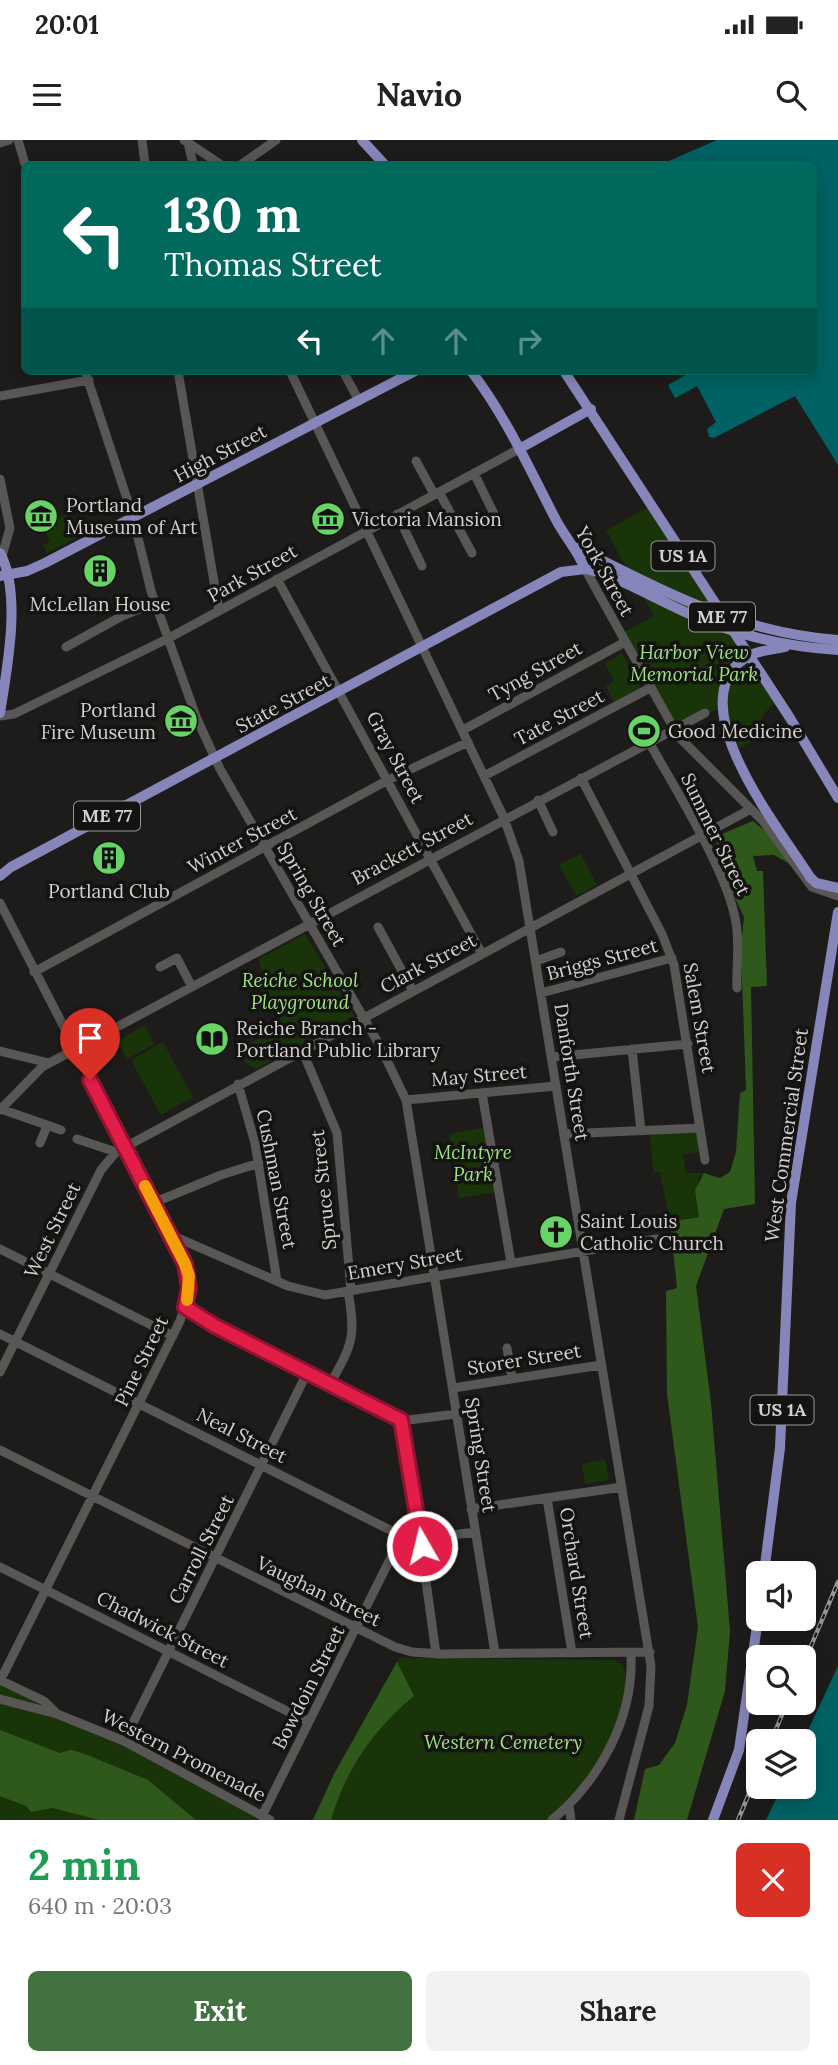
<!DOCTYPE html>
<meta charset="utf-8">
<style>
:root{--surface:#fff;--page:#f2f2f2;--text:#222;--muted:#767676;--accent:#417240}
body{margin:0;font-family:Lora,serif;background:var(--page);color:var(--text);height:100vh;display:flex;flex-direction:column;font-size:26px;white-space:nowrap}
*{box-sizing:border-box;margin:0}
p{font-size:23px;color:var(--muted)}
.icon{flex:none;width:38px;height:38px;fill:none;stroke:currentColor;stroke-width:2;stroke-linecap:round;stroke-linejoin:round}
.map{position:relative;height:1680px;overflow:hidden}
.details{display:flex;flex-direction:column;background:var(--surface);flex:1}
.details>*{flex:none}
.top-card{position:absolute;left:21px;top:21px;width:796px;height:214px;border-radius:10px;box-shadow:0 4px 18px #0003;background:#00695c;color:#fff;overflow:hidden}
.buttons{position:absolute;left:746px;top:1421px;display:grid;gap:14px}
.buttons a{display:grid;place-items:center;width:70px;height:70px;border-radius:10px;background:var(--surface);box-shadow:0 4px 18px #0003;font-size:35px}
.pin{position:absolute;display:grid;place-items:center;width:60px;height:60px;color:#fff;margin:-72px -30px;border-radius:50% 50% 50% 0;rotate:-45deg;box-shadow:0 0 7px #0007}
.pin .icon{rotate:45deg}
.me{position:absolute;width:77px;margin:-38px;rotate:352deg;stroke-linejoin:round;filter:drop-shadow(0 0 5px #0008)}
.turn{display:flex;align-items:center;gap:24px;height:147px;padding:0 28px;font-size:32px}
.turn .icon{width:91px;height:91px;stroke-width:2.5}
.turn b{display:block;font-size:49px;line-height:60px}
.lanes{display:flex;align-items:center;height:66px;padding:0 28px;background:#0003;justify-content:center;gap:35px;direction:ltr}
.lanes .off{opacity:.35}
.round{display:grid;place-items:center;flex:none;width:74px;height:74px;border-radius:10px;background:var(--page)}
.summary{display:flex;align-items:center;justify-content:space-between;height:119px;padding:0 28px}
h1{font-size:42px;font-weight:700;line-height:52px;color:#1e9e55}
.action{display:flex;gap:14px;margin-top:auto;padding:14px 28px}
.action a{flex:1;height:80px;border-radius:10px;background:var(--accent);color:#fff;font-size:28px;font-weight:700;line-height:80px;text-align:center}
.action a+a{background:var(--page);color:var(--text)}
.status{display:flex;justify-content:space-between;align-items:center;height:49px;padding:0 35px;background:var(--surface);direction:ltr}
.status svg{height:19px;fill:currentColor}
header{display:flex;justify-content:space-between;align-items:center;height:91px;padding:0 28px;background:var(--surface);font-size:32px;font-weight:700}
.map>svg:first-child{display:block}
.green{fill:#183408}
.forest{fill:#2f591a}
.water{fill:#006264}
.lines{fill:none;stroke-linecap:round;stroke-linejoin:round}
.minor{stroke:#595755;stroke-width:9}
.major{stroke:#8786ba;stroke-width:10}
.rail-casing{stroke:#999897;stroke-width:4.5}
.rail{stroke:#141311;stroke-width:2;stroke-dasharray:5;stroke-linecap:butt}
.route-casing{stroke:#92132f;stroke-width:18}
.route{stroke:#e11d48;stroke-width:12}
.slow{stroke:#f59e0b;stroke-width:12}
.labels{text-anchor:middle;stroke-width:7;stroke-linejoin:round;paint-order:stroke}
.shield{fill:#141311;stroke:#999897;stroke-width:2}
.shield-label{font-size:18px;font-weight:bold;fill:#d2d1d0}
.street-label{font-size:19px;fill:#d2d1d0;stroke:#141311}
.poi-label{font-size:19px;fill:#d2d1d0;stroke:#141311;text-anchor:start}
.park-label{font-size:19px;font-style:italic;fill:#9ce67b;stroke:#141311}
</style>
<div class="status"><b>20:01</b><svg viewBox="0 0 49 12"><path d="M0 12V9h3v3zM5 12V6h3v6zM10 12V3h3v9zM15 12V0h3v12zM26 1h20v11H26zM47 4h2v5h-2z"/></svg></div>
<header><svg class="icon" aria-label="menu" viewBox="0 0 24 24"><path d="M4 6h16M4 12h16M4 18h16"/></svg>Navio<svg class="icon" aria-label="search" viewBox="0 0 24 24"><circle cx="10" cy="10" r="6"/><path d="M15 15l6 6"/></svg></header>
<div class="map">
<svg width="838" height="1680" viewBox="0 0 838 1680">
<rect width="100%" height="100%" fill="#1d1c1a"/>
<path class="green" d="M651 365 778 561C765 570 757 580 759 597L739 609 725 566 672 589 620 494 654 476 606 391Z
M71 372 78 385 96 380 98 386 47 413 43 405 50 401 46 393 52 389 49 383Z
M622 513 641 548 615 564 606 546 614 541 605 523Z
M581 714 597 745 576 756 559 725Z
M305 794 354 876 256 929 238 917 236 910 263 896 266 900 269 899 267 894 282 884 258 844 264 841 259 819Z
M145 885 154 904 127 919 117 901Z
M163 902 193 957 161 975 131 920Z
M487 987 498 1052 459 1058 449 994Z
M698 991 699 1012 683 1015 686 1033H704L698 1039 699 1077 670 1082 660 1032H654L653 1029 650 995Z
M605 1319 609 1340 585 1344 582 1324Z
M399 1518 615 1520 623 1526C641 1569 580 1655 547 1680H313L334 1634Z
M0 1540 270 1680H0Z"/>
<path class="forest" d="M753 681 766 692 790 724 774 715 753 716 757 731H763L767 846 751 847 755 1064 724 1069 696 1146 711 1263 730 1491 725 1551 687 1680H634L645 1629 659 1625 675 1603 687 1565 698 1487 667 1254 666 1151 677 1148 670 1082 699 1077 695 1050 704 1033 720 1038 730 1032 736 1012 740 953 746 950 741 809 744 777 715 716 721 712 716 702 712 704 710 699Z
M397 1522 414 1556C374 1589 345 1630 331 1680H313L334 1634Z
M0 1590 60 1613 71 1610 85 1614 148 1640 196 1680H99L53 1668 31 1672 26 1666 0 1656Z"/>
<path class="water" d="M717 0H838V325L795 256 714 298 709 297 707 289 716 282 697 246 675 258 668 245 686 235 684 231H814V24H662Z
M838 1526V1680H766L782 1647H803V1601Z"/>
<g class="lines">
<path class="minor" d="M18 0 25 24
M142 0 145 24
M184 0 220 24
M0 3 9 0
M188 3 193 24
M242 24 276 0
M85 231 133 377 151 451 197 579 220 629 380 906 406 960 495 1513
M178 231 219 471
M290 231 504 678 519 721 651 1526 649 1566 619 1680
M343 231 359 261
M0 256 89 240
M416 321 434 354
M474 333 495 376
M0 339 10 388 2 416
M439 352 472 413
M397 374 422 426
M585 429 678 596 763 681 812 747 838 756
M277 439 482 814
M66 507 122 476 155 463
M0 576 14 574 167 499 519 309
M463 590 625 502
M649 602C675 649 728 732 736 783 740 804 736 827 737 848
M484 636 650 548
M581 638 662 794 674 825 705 1020
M538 660 553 692
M0 763 180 1112C191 1137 189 1156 180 1181L0 1541
M378 787 413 851
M536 821 561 812
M160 827 177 818 192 847
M34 832 388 640 468 602
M541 853 672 818
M632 909 641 991
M302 910 337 993 351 1150
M0 911 49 923
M552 917 688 904
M238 944 255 1003 277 1141
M482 953 511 1123
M406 960 556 946
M1 969 61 990
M0 970 42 927 705 573
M564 994 700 988
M77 999 116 1012
M40 1003 47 986
M153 1063 221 1035 259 1023
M171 1095 288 1146 325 1155 656 1099
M0 1109 173 1196
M185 1167 215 1186 401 1281 456 1274
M0 1194 394 1392 422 1399 475 1392
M507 1208 512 1238
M0 1232 101 1030 116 1012 749 670
M330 1244C353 1204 356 1196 348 1151
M453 1248 601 1225
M0 1310 395 1507 412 1512 441 1514 650 1512
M547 1358 572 1513
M416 1368 436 1514
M471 1369 622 1347
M0 1427 309 1582
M0 1540 44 1561 57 1574
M0 1559 57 1574 124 1601 270 1680
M124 1601 307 1233
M569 1666 571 1680
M262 1676 413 1373V1352L401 1281
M552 1680C600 1640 634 1578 631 1514"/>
<path class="major" d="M362 0 384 24
M471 231C505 275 529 328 555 378 564 396 577 409 585 429
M564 231 790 578 838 658
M519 309 591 269
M577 408C664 451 739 493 838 500
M0 413C22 453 7 529 0 573
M0 436 27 431 45 423 415 231
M785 507C768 511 754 510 740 522 683 571 782 692 810 737L816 743 838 748
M0 736 11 727 561 432 585 429 602 433C638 447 670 467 706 481 748 498 792 507 838 510
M764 1433 780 1308 791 1063 838 772
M713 1680 739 1610 758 1479"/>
<g class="rail-casing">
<path id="rail" d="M803 1525 838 1442
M771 1601 787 1563
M738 1680 758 1632"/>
</g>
<use href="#rail" class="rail"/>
</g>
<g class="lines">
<g class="route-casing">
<path id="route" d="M90 940 185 1124 189 1148 185 1167 215 1186 401 1280 422 1406"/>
</g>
<use href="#route" class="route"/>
<path class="slow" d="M145 1046 185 1124 189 1136 187 1160"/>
</g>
<defs>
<g id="museum-disc" transform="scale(1.75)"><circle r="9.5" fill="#67d465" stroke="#141311"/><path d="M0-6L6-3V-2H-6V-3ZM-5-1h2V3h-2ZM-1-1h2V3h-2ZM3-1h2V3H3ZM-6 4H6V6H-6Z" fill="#111"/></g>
<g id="building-disc" transform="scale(1.75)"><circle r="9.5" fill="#67d465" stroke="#141311"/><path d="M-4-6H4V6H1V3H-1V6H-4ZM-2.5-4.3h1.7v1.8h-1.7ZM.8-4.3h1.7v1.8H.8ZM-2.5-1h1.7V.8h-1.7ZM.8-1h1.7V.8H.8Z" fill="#111"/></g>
<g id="stadium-disc" transform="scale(1.75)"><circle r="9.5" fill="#67d465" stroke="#141311"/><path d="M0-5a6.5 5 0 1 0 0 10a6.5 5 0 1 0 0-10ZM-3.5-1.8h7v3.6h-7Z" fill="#111"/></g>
<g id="library-disc" transform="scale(1.75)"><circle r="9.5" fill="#67d465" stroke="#141311"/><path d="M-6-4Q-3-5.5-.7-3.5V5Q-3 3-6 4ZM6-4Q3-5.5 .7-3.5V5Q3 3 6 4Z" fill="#111"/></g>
<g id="church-disc" transform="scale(1.75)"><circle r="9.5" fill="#67d465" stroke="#141311"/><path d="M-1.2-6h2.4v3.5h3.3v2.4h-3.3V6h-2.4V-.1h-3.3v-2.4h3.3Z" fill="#111"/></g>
</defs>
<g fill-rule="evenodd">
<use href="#museum-disc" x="41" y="376"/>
<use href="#museum-disc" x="328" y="379"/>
<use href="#building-disc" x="100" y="431"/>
<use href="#museum-disc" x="181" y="581"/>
<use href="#stadium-disc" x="644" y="591"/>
<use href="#building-disc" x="109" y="718"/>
<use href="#library-disc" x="212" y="899"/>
<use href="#church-disc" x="556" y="1092"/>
</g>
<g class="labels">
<g class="shield">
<rect x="651.5" y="401.5" width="63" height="29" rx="5"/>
<rect x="689" y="462.5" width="66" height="29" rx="5"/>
<rect x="74" y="661.5" width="66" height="29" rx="5"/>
<rect x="750.5" y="1255.5" width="63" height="29" rx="5"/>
</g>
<g class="shield-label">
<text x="683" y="422">US 1A</text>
<text x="722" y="483">ME 77</text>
<text x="107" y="682">ME 77</text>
<text x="782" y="1276">US 1A</text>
</g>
<g class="street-label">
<text transform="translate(220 313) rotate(-28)" y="7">High Street</text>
<text transform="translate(605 431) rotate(61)" y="7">York Street</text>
<text transform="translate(252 433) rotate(-29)" y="7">Park Street</text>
<text transform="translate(535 531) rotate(-29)" y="7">Tyng Street</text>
<text transform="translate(283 563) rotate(-28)" y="7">State Street</text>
<text transform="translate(559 577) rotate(-28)" y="7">Tate Street</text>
<text transform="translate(396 617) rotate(62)" y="7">Gray Street</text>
<text transform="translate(716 694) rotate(64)" y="7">Summer Street</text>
<text transform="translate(242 700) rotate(-28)" y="7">Winter Street</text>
<text transform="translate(412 708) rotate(-28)" y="7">Brackett Street</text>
<text transform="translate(312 754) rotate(60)" y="7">Spring Street</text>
<text transform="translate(602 819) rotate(-15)" y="7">Briggs Street</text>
<text transform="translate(428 823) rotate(-28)" y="7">Clark Street</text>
<text transform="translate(700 878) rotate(80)" y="7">Salem Street</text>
<text transform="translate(572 932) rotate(81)" y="7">Danforth Street</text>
<text transform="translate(479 935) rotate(-5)" y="7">May Street</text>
<text transform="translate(786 995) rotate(-82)" y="7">West Commercial Street</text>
<text transform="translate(277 1039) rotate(79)" y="7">Cushman Street</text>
<text transform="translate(323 1050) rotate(-96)" y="7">Spruce Street</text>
<text transform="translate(52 1090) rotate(-64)" y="7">West Street</text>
<text transform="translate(405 1123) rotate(-10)" y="7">Emery Street</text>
<text transform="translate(524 1219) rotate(-9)" y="7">Storer Street</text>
<text transform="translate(141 1221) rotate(-64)" y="7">Pine Street</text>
<text transform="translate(242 1295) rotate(27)" y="7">Neal Street</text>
<text transform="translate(481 1315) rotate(81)" y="7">Spring Street</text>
<text transform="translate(201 1409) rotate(-63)" y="7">Carroll Street</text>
<text transform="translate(577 1433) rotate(81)" y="7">Orchard Street</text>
<text transform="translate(319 1451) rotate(26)" y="7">Vaughan Street</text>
<text transform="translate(163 1489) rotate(27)" y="7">Chadwick Street</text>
<text transform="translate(308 1547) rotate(-63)" y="7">Bowdoin Street</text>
<text transform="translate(184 1615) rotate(27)" y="7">Western Promenade</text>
</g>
<g class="poi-label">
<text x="66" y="372">Portland<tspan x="66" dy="22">Museum of Art</tspan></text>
<text x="352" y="386">Victoria Mansion</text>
<text x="100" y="471" text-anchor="middle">McLellan House</text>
<text x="156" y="577" text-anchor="end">Portland<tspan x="156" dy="22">Fire Museum</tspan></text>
<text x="668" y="598">Good Medicine</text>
<text x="109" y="758" text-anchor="middle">Portland Club</text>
<text x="236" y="895">Reiche Branch -<tspan x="236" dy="22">Portland Public Library</tspan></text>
<text x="580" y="1088">Saint Louis<tspan x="580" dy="22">Catholic Church</tspan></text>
</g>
<g class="park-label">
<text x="694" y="519">Harbor View<tspan x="694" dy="22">Memorial Park</tspan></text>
<text x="300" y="847">Reiche School<tspan x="300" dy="22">Playground</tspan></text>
<text x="473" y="1019">McIntyre<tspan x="473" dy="22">Park</tspan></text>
<text x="503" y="1609">Western Cemetery</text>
</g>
</g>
</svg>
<div class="buttons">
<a><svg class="icon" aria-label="sound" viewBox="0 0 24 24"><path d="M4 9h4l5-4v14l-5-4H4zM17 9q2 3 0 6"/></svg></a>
<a><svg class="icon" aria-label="search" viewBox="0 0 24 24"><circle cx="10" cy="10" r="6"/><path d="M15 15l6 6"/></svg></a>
<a><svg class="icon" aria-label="layers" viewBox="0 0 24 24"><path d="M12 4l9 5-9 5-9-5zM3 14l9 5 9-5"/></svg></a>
</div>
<div class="pin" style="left:90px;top:940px;background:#d93025"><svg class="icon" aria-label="arrive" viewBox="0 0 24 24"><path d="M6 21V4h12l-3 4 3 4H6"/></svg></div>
<svg class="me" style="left:422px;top:1406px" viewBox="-20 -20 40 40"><circle r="17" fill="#e11d48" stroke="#fff" stroke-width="3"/><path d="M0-11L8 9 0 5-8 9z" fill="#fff"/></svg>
<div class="top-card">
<div class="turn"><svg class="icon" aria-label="left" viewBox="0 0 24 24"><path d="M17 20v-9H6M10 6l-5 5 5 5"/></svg><div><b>130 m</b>Thomas Street</div></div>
<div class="lanes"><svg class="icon" aria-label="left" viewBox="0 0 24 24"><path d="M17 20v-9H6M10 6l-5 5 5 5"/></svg><svg class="icon off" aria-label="ahead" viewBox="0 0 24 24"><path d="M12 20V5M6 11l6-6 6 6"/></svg><svg class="icon off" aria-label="ahead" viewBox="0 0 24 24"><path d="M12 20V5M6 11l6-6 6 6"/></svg><svg class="icon off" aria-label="right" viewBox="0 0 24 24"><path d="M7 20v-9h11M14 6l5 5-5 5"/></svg></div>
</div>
</div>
<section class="details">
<div class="summary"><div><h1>2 min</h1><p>640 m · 20:03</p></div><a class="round" style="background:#d93025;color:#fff"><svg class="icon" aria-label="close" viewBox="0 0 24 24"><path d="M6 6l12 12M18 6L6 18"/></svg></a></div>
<div class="action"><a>Exit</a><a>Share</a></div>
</section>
